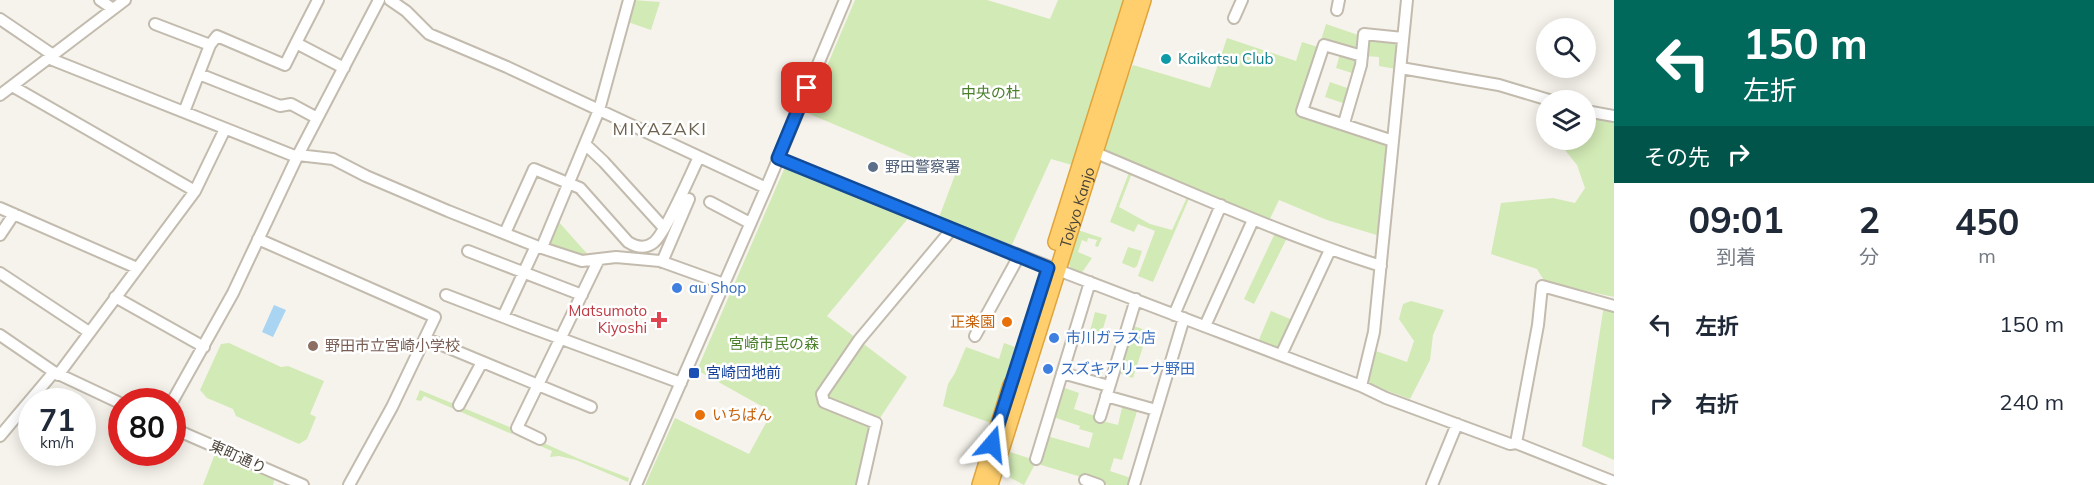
<!DOCTYPE html>
<html lang="ja">
<meta charset="utf-8">
<style>
:root{--surface:#fff;--page:#f2f2f3;--text:#1f2937;--muted:#747a83}
body{margin:0;font-family:Mulish,"Noto Sans JP",sans-serif;background:var(--page);color:var(--text);height:100vh;display:flex;flex-direction:column;font-size:22px;white-space:nowrap}
*{box-sizing:border-box;margin:0}
p{font-size:20px;color:var(--muted)}
.icon{flex:none;width:33px;height:33px;fill:none;stroke:currentColor;stroke-width:2;stroke-linecap:round;stroke-linejoin:round}
.map{position:relative;flex:1;overflow:hidden}
.details{display:flex;flex-direction:column;background:var(--surface);width:480px}
.details>*{flex:none}
.guide{background:#00695c;color:#fff;overflow:hidden}
.controls{position:absolute;left:1536px;top:18px;display:grid;gap:12px}
.controls a{display:grid;place-items:center;width:60px;height:60px;border-radius:50%;background:var(--surface);box-shadow:0 3px 15px #0003;font-size:30px}
.speed{position:absolute;left:18px;top:388px;display:flex;gap:12px;font-size:30px;font-weight:700;text-align:center}
.speed>*{display:grid;place-content:center;width:78px;height:78px;border-radius:50%;background:var(--surface);box-shadow:0 3px 15px #0003;line-height:1}
.speed small{font-size:15px;font-weight:400}
.speed .limit{border:9px solid #d22;background:#fff;color:#111}
.pin{position:absolute;display:grid;place-items:center;width:51px;height:51px;color:#fff;margin:-26px;border-radius:12px;box-shadow:0 3px 9px #0006}
.me{position:absolute;width:66px;margin:-33px;rotate:17deg;stroke-linejoin:round;filter:drop-shadow(0 0 4px #0008)}
.turn{display:flex;align-items:center;gap:21px;height:126px;padding:0 30px;font-size:27px}
.turn .icon{width:78px;height:78px;stroke-width:2.5}
.turn b{display:block;font-size:42px;line-height:51px}
.then{display:flex;align-items:center;height:57px;padding:0 30px;background:#0003;gap:12px;font-size:22px}
.eta{display:flex;justify-content:space-evenly;align-items:center;height:102px;text-align:center}
.eta b{font-size:36px;font-weight:700;line-height:42px}
ul{padding:0;list-style:none}
li{display:flex;align-items:center;gap:18px;height:78px;padding:0 30px}
li div{flex:1}
li b{display:block;font-size:22px}
li em{font-style:normal}
main{display:flex;flex:1;min-height:0}
.map>svg:first-child{display:block}
.green{fill:#d2eab5;fill-rule:evenodd}
.water{fill:#a9d4f2}
.lines{fill:none;stroke-linecap:round;stroke-linejoin:round}
.minor-casing{stroke:#c2bbae;stroke-width:14}
.highway-casing{stroke:#e0a43c;stroke-width:18}
.minor{stroke:#fff;stroke-width:10}
.highway{stroke:#ffcf6e;stroke-width:15}
.route-casing{stroke:#114b97;stroke-width:15}
.route{stroke:#1a73e8;stroke-width:10}
.culture-dot{fill:#0f9aa8;stroke:#fff;stroke-width:2}
.service-dot{fill:#5c6f8a;stroke:#fff;stroke-width:2}
.shop-dot{fill:#3f7fe0;stroke:#fff;stroke-width:2}
.health-dot{fill:#e0444e;stroke:#fff;stroke-width:2}
.food-dot{fill:#e8710a;stroke:#fff;stroke-width:2}
.education-dot{fill:#8d6e63;stroke:#fff;stroke-width:2}
.transit-dot{fill:#1a4fb4;stroke:#fff;stroke-width:2}
.labels{text-anchor:middle;stroke-width:5;stroke-linejoin:round;paint-order:stroke}
.culture-label{font-size:15px;fill:#0d838f;stroke:#fff;text-anchor:start}
.park-label{font-size:15px;fill:#4a7f2a;stroke:#fff}
.service-label{font-size:15px;fill:#4e5e75;stroke:#fff;text-anchor:start}
.street-label{font-size:15px;fill:#4b4439;stroke:#fff}
.shop-label{font-size:15px;fill:#366cbe;stroke:#fff;text-anchor:start}
.health-label{font-size:15px;fill:#be3a42;stroke:#fff;text-anchor:end}
.food-label{font-size:15px;fill:#c56008;stroke:#fff;text-anchor:end}
.education-label{font-size:15px;fill:#785e54;stroke:#fff;text-anchor:start}
.transit-label{font-size:15px;fill:#164399;stroke:#fff;text-anchor:start}
.quarter-label{font-size:18px;letter-spacing:1.5px;fill:#6e6250;stroke:#fff}
</style>
<main>
<div class="map">
<svg width="1614" height="485" viewBox="0 0 1614 485">
<rect width="100%" height="100%" fill="#f6f3ec"/>
<path class="green" d="M633 0 660 2 651 30 628 22Z
M855 0H987L1050 19 1058 0H1123L1072 165 1051 159 1010 249 938 220 955 175 807 113Z
M1326 24 1361 36 1360 49 1356 51 1321 40Z
M1227 38 1296 61 1302 42 1318 47 1298 112 1385 141 1388 147 1380 236 1327 220 1279 200 1268 223 1102 154 1124 85 1133 65 1210 88Z
M1370 38 1396 41 1398 44 1396 69 1379 66V57L1365 56 1367 41Z
M1340 54 1356 58 1358 61 1355 74 1336 68Z
M1330 82 1350 89 1346 104 1325 97Z
M1586 113 1614 118V297L1545 282 1537 269 1491 254 1501 203 1553 198 1575 203 1585 188 1577 165 1557 140H1586Z
M788 166 910 216 827 316 907 377 878 421 861 485H645L675 418 749 454 772 412 697 370 785 167Z
M1130 170 1191 194 1153 282 1138 276 1155 231 1138 224 1134 232 1110 222ZM1132 173 1188 195 1172 230 1150 224 1119 207Z
M557 220 591 258 550 248 548 244Z
M1078 230 1102 238 1098 247 1095 246 1097 240 1088 238 1087 242 1082 240 1078 252 1092 258 1081 274 1072 271 1068 262Z
M1276 231 1287 236 1286 240 1254 304 1244 299Z
M1128 247 1142 251 1137 266 1134 268 1122 263Z
M1411 301 1444 310 1433 335 1430 360 1410 399 1366 383 1376 351 1407 362 1414 341 1399 319 1403 304Z
M1604 305 1614 308V460L1582 446Z
M1271 311 1295 321 1280 350 1258 342Z
M1095 312 1107 315 1101 335 1090 331Z
M1131 325 1148 331 1133 378 1116 372Z
M229 343 281 367 288 366 324 381 310 414 316 417 307 439 299 444 236 416 233 409 207 398 200 390 221 344Z
M1004 343 1015 347 991 423 943 406 948 384 955 373 966 347 999 359Z
M1062 387 1079 393 1074 409 1098 417V420L1118 425 1123 403 1138 408 1122 460 1114 458 1110 471 1134 479 1132 485H1108L1038 464 1034 466 1024 485 1003 474 1010 452 1035 460 1047 436 1089 448 1093 433 1079 429 1080 426 1053 417Z
M420 390 514 429 512 434 424 396 421 401 416 400Z
M519 432 577 458 629 478 628 482 576 460 559 456 550 457 552 451 517 436Z
M216 451 275 477 273 485H203Z"/>
<path class="water" d="M274 305 286 310 273 337 262 332Z"/>
<g class="lines">
<g class="minor-casing">
<path id="minor" d="M100 0 113 9
M318 0 296 43 344 68
M390 0 406 11 429 34 507 67 766 188
M1337 10 1339 0
M1234 18 1242 0
M0 19 53 55
M155 24 210 45 184 112
M210 45 217 36 285 65 296 43
M1362 56 1324 45 1302 111 1393 141
M48 58 297 157
M1401 68 1499 85 1549 100
M199 74 280 106 291 104 317 118
M12 86 195 191
M0 95 125 0
M1586 111 1614 116
M1344 123 1361 65 1364 34 1403 38
M585 144 604 162 664 228
M1096 153C1190 192 1283 235 1381 266
M298 155 333 159 366 176 448 211 536 246 582 261 616 257 660 261 724 284
M778 158C971 239 1166 311 1361 386L1386 398 1510 444 1516 443
M710 202 750 223
M0 208 137 268
M505 233 534 169 580 188 628 242C636 247 645 249 653 243 665 235 691 173 699 157
M0 235 14 214
M258 239 435 317 392 407 349 485
M542 247 599 110 629 0
M468 251 582 295
M662 262 689 199
M0 273 89 332
M446 295 524 325 681 383
M115 297 204 347
M1614 306 1542 286 1538 325 1516 443 1614 482
M1174 315 1221 205
M503 317 536 246
M1205 326 1253 220
M0 335 54 372 122 404
M975 336 1019 256
M425 338 591 407
M1281 355 1330 250
M1062 373 1109 386
M58 375 195 191 225 129
M1361 386 1374 332 1407 0
M1106 396 1156 410
M172 402 233 293 297 157 379 0
M459 405 482 362
M1100 417 1136 299
M172 428 303 485
M0 436 54 372
M540 439 517 428 599 259
M1036 459 1090 282
M1085 480 1099 485
M636 485 766 188 845 0
M862 485 876 423 824 402 822 394 859 340 952 229
M1134 485 1184 318
M1432 485 1457 424"/>
</g>
<g class="highway-casing">
<g id="highway">
<path d="M1056 242 1132 0"/>
<path d="M980 485 1011 385"/>
<path id="s1" d="M990 485 1143 0"/>
</g>
</g>
<use href="#minor" class="minor"/>
<use href="#highway" class="highway"/>
</g>
<g class="lines">
<g class="route-casing">
<path id="route" d="M807 88 778 158 1048 268 992 444"/>
</g>
<use href="#route" class="route"/>
</g>
<circle class="culture-dot" cx="1166" cy="59" r="6"/>
<circle class="service-dot" cx="873" cy="167" r="6"/>
<g class="shop-dot">
<circle cx="677" cy="288" r="6"/>
<circle cx="1054" cy="338" r="6"/>
<circle cx="1048" cy="369" r="6"/>
</g>
<path class="health-dot" d="M656 311h6v6h6v6h-6v6h-6v-6h-6v-6h6z"/>
<g class="food-dot">
<circle cx="1007" cy="322" r="6"/>
<circle cx="700" cy="415" r="6"/>
</g>
<circle class="education-dot" cx="313" cy="346" r="6"/>
<rect class="transit-dot" x="688" y="367" width="12" height="12" rx="3"/>
<g class="labels">
<g class="culture-label">
<text x="1178" y="64">Kaikatsu Club</text>
</g>
<g class="park-label">
<text x="991" y="98">中央の杜</text>
<text x="774" y="349">宮崎市民の森</text>
</g>
<g class="service-label">
<text x="885" y="172">野田警察署</text>
</g>
<g class="street-label">
<text dy="5" stroke="none"><textPath href="#s1" startOffset="291">Tokyo Kanjo</textPath></text>
<text transform="translate(238 457) rotate(24)" y="5">東町通り</text>
</g>
<g class="shop-label">
<text x="689" y="293">au Shop</text>
<text x="1066" y="343">市川ガラス店</text>
<text x="1060" y="374">スズキアリーナ野田</text>
</g>
<g class="health-label">
<text x="647" y="316">Matsumoto<tspan x="647" dy="17">Kiyoshi</tspan></text>
</g>
<g class="food-label">
<text x="995" y="327">正楽園</text>
<text x="712" y="420" text-anchor="start">いちばん</text>
</g>
<g class="education-label">
<text x="325" y="351">野田市立宮崎小学校</text>
</g>
<g class="transit-label">
<text x="706" y="378">宮崎団地前</text>
</g>
<g class="quarter-label">
<text x="660" y="135">MIYAZAKI</text>
</g>
</g>
</svg>
<div class="controls">
<a><svg class="icon" aria-label="search" viewBox="0 0 24 24"><circle cx="10" cy="10" r="6"/><path d="M15 15l6 6"/></svg></a>
<a><svg class="icon" aria-label="layers" viewBox="0 0 24 24"><path d="M12 4l9 5-9 5-9-5zM3 14l9 5 9-5"/></svg></a>
</div>
<div class="speed"><div>71<small>km/h</small></div><div class="limit">80</div></div>
<div class="pin" style="left:807px;top:88px;background:#d93025"><svg class="icon" aria-label="arrive" viewBox="0 0 24 24"><path d="M6 21V4h12l-3 4 3 4H6"/></svg></div>
<svg class="me" style="left:992px;top:444px" viewBox="-20 -20 40 40"><path d="M0-17L14 15 0 8-14 15z" fill="#1a73e8" stroke="#fff" stroke-width="4"/></svg>
</div>
<section class="details">
<div class="guide">
<div class="turn"><svg class="icon" aria-label="left" viewBox="0 0 24 24"><path d="M17 20v-9H6M10 6l-5 5 5 5"/></svg><div><b>150 m</b>左折</div></div>
<div class="then">その先<svg class="icon" aria-label="right" viewBox="0 0 24 24"><path d="M7 20v-9h11M14 6l5 5-5 5"/></svg></div>
</div>
<div class="eta">
<div><b>09:01</b><p>到着</p></div>
<div><b>2</b><p>分</p></div>
<div><b>450</b><p>m</p></div>
</div>
<ul>
<li><svg class="icon" aria-label="left" viewBox="0 0 24 24"><path d="M17 20v-9H6M10 6l-5 5 5 5"/></svg><div><b>左折</b></div><em>150 m</em></li>
<li><svg class="icon" aria-label="right" viewBox="0 0 24 24"><path d="M7 20v-9h11M14 6l5 5-5 5"/></svg><div><b>右折</b></div><em>240 m</em></li>
</ul>
</section>
</main>
